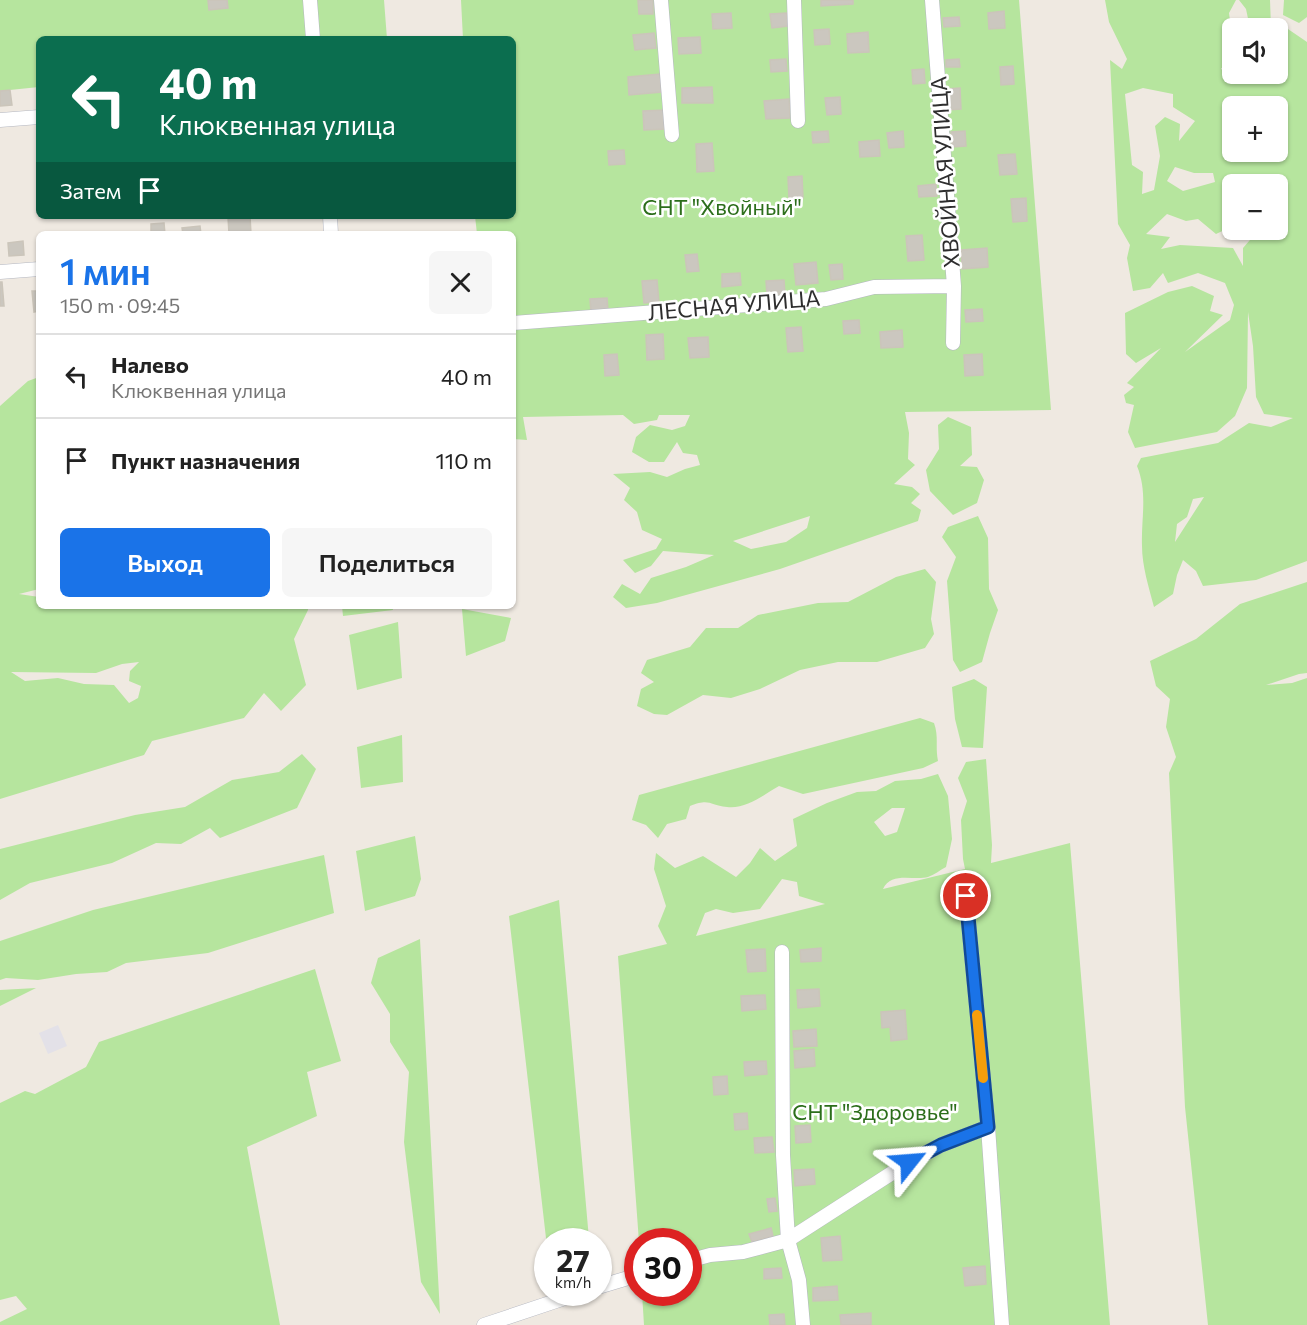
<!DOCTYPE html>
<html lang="ru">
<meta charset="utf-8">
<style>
:root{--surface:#fff;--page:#f6f6f6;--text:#222;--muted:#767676;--line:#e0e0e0;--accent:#1a73e8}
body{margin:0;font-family:Commissioner,sans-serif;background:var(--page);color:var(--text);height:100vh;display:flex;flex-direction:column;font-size:22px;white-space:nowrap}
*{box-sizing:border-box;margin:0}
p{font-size:20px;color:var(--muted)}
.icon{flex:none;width:33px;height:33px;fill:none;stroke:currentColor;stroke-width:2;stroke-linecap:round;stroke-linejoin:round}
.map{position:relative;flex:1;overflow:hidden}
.drawer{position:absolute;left:36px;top:231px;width:480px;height:378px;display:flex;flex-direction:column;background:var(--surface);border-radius:9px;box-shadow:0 2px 4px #0004}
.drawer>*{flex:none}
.guide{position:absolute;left:36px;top:36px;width:480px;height:183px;border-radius:9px;box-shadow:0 2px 4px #0004;background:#0b6e4f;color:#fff;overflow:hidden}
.controls{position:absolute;left:1222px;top:18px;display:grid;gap:12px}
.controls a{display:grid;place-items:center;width:66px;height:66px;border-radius:9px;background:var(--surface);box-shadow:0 2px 4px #0004;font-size:30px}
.speed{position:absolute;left:534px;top:1228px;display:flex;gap:12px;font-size:30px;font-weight:700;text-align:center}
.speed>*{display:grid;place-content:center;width:78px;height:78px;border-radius:50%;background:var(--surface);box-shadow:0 2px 4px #0004;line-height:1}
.speed small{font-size:15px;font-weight:400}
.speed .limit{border:9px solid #d22;background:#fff;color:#111}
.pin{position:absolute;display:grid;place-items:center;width:51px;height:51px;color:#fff;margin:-26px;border:3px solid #fff;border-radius:50%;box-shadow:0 2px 6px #0007}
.me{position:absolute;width:66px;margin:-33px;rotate:62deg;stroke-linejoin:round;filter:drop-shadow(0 0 4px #0008)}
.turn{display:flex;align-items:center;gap:21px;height:126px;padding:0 24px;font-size:27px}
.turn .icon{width:78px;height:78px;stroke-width:2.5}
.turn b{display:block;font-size:42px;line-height:51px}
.then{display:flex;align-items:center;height:57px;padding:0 24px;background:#0003;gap:12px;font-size:22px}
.round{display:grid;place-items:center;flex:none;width:63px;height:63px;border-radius:9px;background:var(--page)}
.headline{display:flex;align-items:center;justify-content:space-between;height:102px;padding:0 24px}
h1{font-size:36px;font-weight:600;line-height:45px;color:var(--accent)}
.primary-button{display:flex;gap:12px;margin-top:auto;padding:12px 24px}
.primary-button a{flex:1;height:69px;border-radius:9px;background:var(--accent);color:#fff;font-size:24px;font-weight:600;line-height:69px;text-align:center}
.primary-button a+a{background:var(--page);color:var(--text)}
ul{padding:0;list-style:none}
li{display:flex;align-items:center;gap:18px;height:84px;padding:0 24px;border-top:2px solid var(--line)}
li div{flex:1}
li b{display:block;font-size:22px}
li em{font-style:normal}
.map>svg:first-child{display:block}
.industrial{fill:#e3e1e8}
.green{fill:#b6e59e;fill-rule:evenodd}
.building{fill:#cbc7bf;stroke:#cbc5ba;stroke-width:1.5}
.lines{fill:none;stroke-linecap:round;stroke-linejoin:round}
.minor-casing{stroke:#b4b7c1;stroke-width:15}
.minor{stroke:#fff;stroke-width:14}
.route-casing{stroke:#114b97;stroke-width:15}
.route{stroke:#1a73e8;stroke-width:10}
.slow{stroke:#f59e0b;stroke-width:10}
.labels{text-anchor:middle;stroke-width:5;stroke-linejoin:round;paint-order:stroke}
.street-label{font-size:22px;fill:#2e2e2e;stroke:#fff}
.park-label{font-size:22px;fill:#2c6e1b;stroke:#fff}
</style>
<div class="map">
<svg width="1307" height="1325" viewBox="0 0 1307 1325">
<rect width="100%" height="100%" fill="#efe9e1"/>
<path class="industrial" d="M58 1025 67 1046 48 1054 39 1033Z"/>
<path class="green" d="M0 0H384L387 39H39V87L0 91Z
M461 0H1019L1051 410 905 412 909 433 908 459 915 465 894 484 912 487 920 494 911 503 921 510 918 521 780 569 657 603 626 608 613 597 622 584 640 594 651 578 686 567 714 555 663 551 651 566 635 573 623 560 656 549 662 539 642 530 637 512 624 500 630 488 613 474 650 472 667 477 685 469 700 465 697 455 683 453 677 442 664 462H649L632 452 636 437 650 425 672 430 685 426 690 415H659L657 420 634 424 623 415 523 417 527 440 513 439V234H477L475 216H513V39H463ZM810 516 807 528 786 542 751 549 733 541Z
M1105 0H1236L1229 13 1233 43V69L1221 68 1228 82 1233 74H1278V63L1285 27 1307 42V561L1256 580 1203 586 1196 571 1183 560 1177 575 1173 594 1154 607C1149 588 1142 566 1142 546 1141 518 1148 493 1137 466L1141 458 1218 443 1249 423 1271 427 1293 418 1264 414 1256 397 1253 346 1248 312 1247 388 1235 416 1217 432 1135 448 1128 432 1134 405 1126 403 1124 395 1134 387 1127 383 1161 348 1136 363 1126 354 1125 313 1168 292 1192 286 1214 296 1210 311 1223 315 1185 352 1230 320 1234 305 1225 283 1198 273 1168 283 1163 273 1150 288 1133 291 1127 258 1130 245 1118 224 1110 60 1122 69 1127 59 1109 22ZM1143 88 1173 94V107L1195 121 1179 141 1180 124 1165 117 1155 126 1160 156 1154 190 1142 194 1143 172 1132 165 1125 94ZM1233 106H1278V152H1239L1240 158 1234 161ZM1175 167 1194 173H1213L1215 182 1183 191 1167 181ZM1265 182 1267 184H1278V230H1252L1256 233 1243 248V266L1233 248 1180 245 1161 249 1170 237 1146 234 1167 214 1186 221 1198 219 1216 234 1233 226V207L1228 192 1233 187V184H1260ZM1204 497 1175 542 1177 524 1187 517 1193 499Z
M1239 0H1270L1271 28H1250L1246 9Z
M1284 0H1307V17L1299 23 1283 15Z
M39 377V589L19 594 39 597V606H308V610L294 639 306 685 281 711 264 693 244 718 152 741 144 755 0 799V406L28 381ZM139 662 130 671 129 681 141 686 138 698 129 703 114 685 84 684 58 678 25 681 11 672 96 673 122 664Z
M948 417 971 427 972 455 960 466 977 467 984 480 977 503 953 515 930 491 926 470 939 449 938 425Z
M978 516 988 538 989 589 998 610 990 633 982 662 960 672 953 660 947 581 956 557 942 537 948 527Z
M925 569 936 582 931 619 934 634 925 648 877 662H838L800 670 760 689 731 698 703 695 667 715 654 714 637 706 641 689 654 682 641 673 647 660 690 647 706 628H738L758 615 818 603 848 602 896 577Z
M1307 582V673L1299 674 1266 685 1292 683 1307 678V1325H1208L1185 1107 1169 773 1176 757 1166 727 1170 699 1156 686 1150 661 1196 639 1240 604Z
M342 606H392L393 610 343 616Z
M462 609 511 618 505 641 466 656Z
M398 622 402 678 357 690 349 635Z
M974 679 987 687 983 748 962 747 955 719 952 687Z
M920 718 934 723C939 737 935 746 938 761L923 768 803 794 779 786C763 795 747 809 727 807 709 805 710 798 690 806L686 819 667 824 658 838 646 825 632 820 639 795Z
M402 735 403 782 361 788 357 747Z
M302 754 316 769 297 808 220 838 210 828 181 844 156 843 112 863 30 883 0 900V849L135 815 185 807 232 780 279 772Z
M986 759 992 845 991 863 1070 843 1110 1325H644L642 1293H688V1242H639L618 956 667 944 658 926 666 906 654 869 656 853 675 868 703 856 736 877 750 863 760 848 775 861 797 846 793 819 827 803 857 792 876 791 895 781 921 779 938 774 948 796 952 839 946 867C940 870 934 875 928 877 914 881 891 871 883 889L965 869 963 859 961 820 967 801 958 778 966 762ZM892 808H905L897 832 885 836 874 822ZM782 879 797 882 799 896 825 904 696 936 705 913 716 909 733 913 760 909Z
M415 836 421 879 415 896 365 911 356 851Z
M324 855 334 913 208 953 126 963 107 972 76 974 38 980 6 978 0 980V941L93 910Z
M559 900 589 1239 580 1242H548L546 1238 509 916Z
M420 939 440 1314 421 1282 404 1142 409 1072 390 1042V1014L371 983 378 958Z
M315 969 341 1061 307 1072 317 1116 247 1147 280 1325H0V1322L27 1309 16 1296 0 1300V1103L25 1091 35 1094 86 1067 99 1042Z
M36 988 0 1006V990Z"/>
<path class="building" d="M208 0H227L228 8 209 10Z
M638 0H653V14H639Z
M821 0H853V4L821 6Z
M1004 11 1005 28 989 29 988 13Z
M731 13 732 28 713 29 712 14Z
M787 13 788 26 772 28 770 14Z
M959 17 960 26 944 27 943 18Z
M829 29 830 44 815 45 814 30Z
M868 32 869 52 848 53 847 34Z
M654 33 656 48 635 50 633 35Z
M700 37 701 53 679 54 678 38Z
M786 59 787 71 771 72 770 60Z
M959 59 960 67H946V60Z
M1013 66 1014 84 1001 85 1000 67Z
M924 69 925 83 913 84 912 70Z
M660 74 662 92 629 95 628 77Z
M712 87 713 103H682V88Z
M960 88 961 109 947 110 946 89Z
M10 90 12 105 0 106V91Z
M840 97 841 114 827 115 825 98Z
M789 99 790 118 766 119 764 101Z
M665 110 666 129 644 130 643 111Z
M828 131 829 142 813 143 812 132Z
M903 131 904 147 889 148 887 133Z
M965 131 966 146 952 147 951 132Z
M879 140 880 156 860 157 859 142Z
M712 143 714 171 697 172 696 144Z
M624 150 625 164 609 165 608 151Z
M1015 154 1017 174 1000 175 998 155Z
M802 176 803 198 789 199 788 177Z
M936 184 937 196 919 197 918 186Z
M1026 198 1027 221 1013 222 1011 199Z
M250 216 251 234H229L228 217Z
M164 223 165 234H151V224Z
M200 226 201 234H183L182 228Z
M922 235 924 260 908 261 906 236Z
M23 241 24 255 9 256 8 243Z
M987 248 988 267 962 269 961 250Z
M697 254 699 271 687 272 685 255Z
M816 262 818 283 796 285 794 264Z
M842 264 843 279 831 280 829 265Z
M740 273 741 285 722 287V274Z
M657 280 659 302 644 303 642 281Z
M784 280 785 294 767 295 766 281Z
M0 282H2L4 306H0Z
M32 291H39V311L34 312Z
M607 298 608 310 591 312 590 299Z
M982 309 983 321 966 322 965 310Z
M859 320 860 333 844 334 843 321Z
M801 327 803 351 788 352 786 328Z
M902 330 903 347 881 348 880 332Z
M663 334 664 359 647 360 646 335Z
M708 337 709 357 690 358 688 338Z
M617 354 619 375 605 376 604 355Z
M982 354 983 375 965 376 964 355Z
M821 948V961L801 962 800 950Z
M765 949 766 971 748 972 746 950Z
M819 989 820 1006 798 1008 797 990Z
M765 995 766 1009 742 1011 741 996Z
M905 1010 907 1039 891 1041 890 1027 882 1028 881 1012Z
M816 1029 817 1046 794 1047 793 1031Z
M814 1049 815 1066 795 1068 794 1051Z
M766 1061 767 1074 745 1076 744 1062Z
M727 1076 728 1094 714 1095 713 1077Z
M747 1113 748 1129 735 1130 734 1114Z
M810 1125 811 1142 796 1143 795 1126Z
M772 1137 774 1152 755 1153 754 1138Z
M814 1169 815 1184 795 1186 794 1170Z
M775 1198 777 1211 769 1212 767 1199Z
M771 1228 773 1236 752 1242 749 1234Z
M840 1236 842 1260 823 1261 821 1238Z
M985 1266 986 1284 965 1286 963 1268Z
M781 1268 782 1278 764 1279V1269Z
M837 1286 838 1300 813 1301V1288Z
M871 1313V1325H841L840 1315Z
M784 1314 785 1325H770L769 1315Z"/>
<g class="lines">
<g class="minor-casing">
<path id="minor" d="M310 0 313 39
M661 0 672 135
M794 0 798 121
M932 0 954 286 953 343
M0 120 39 117
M330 216 331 234
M0 272 39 269
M513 323 826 299 874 287 954 286
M966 896 988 1127 1002 1325
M782 952 783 1155 788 1240 799 1280 803 1325
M688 1261 710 1255 743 1252 788 1240 909 1162 941 1145 988 1127
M598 1287 638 1275
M484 1325 580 1293"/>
</g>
<use href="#minor" class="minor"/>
</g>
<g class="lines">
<g class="route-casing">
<path id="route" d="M909 1162 941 1145 988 1127 966 896"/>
</g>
<use href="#route" class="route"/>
<path class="slow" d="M977 1015 983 1078"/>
</g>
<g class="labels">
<g class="street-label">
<text transform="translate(945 172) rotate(-94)" y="8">ХВОЙНАЯ УЛИЦА</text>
<text transform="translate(734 305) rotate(-5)" y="8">ЛЕСНАЯ УЛИЦА</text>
</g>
<g class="park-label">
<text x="722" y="215">СНТ "Хвойный"</text>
<text x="875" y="1120">СНТ "Здоровье"</text>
</g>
</g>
</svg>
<div class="controls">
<a><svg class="icon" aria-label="sound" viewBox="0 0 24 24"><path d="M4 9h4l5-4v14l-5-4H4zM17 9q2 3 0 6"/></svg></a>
<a>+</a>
<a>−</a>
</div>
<div class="speed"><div>27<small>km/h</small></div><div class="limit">30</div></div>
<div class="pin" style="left:966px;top:896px;background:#d93025"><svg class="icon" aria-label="arrive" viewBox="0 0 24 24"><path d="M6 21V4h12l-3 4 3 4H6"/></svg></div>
<svg class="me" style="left:909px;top:1162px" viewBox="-20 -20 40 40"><path d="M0-17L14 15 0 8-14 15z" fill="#1a73e8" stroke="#fff" stroke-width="4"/></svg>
<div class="guide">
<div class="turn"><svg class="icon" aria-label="left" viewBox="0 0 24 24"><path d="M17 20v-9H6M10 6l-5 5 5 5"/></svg><div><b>40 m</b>Клюквенная улица</div></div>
<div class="then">Затем<svg class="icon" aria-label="arrive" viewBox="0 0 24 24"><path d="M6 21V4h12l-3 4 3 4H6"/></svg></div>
</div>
<section class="drawer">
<div class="headline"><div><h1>1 мин</h1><p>150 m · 09:45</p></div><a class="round"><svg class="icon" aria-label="close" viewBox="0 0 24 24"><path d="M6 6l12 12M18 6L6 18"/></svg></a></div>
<ul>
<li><svg class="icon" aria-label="left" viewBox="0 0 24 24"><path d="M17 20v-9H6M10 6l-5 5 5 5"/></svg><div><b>Налево</b><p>Клюквенная улица</p></div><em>40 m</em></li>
<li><svg class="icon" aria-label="arrive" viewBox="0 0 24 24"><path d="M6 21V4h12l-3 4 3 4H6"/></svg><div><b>Пункт назначения</b></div><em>110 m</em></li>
</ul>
<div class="primary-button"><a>Выход</a><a>Поделиться</a></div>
</section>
</div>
